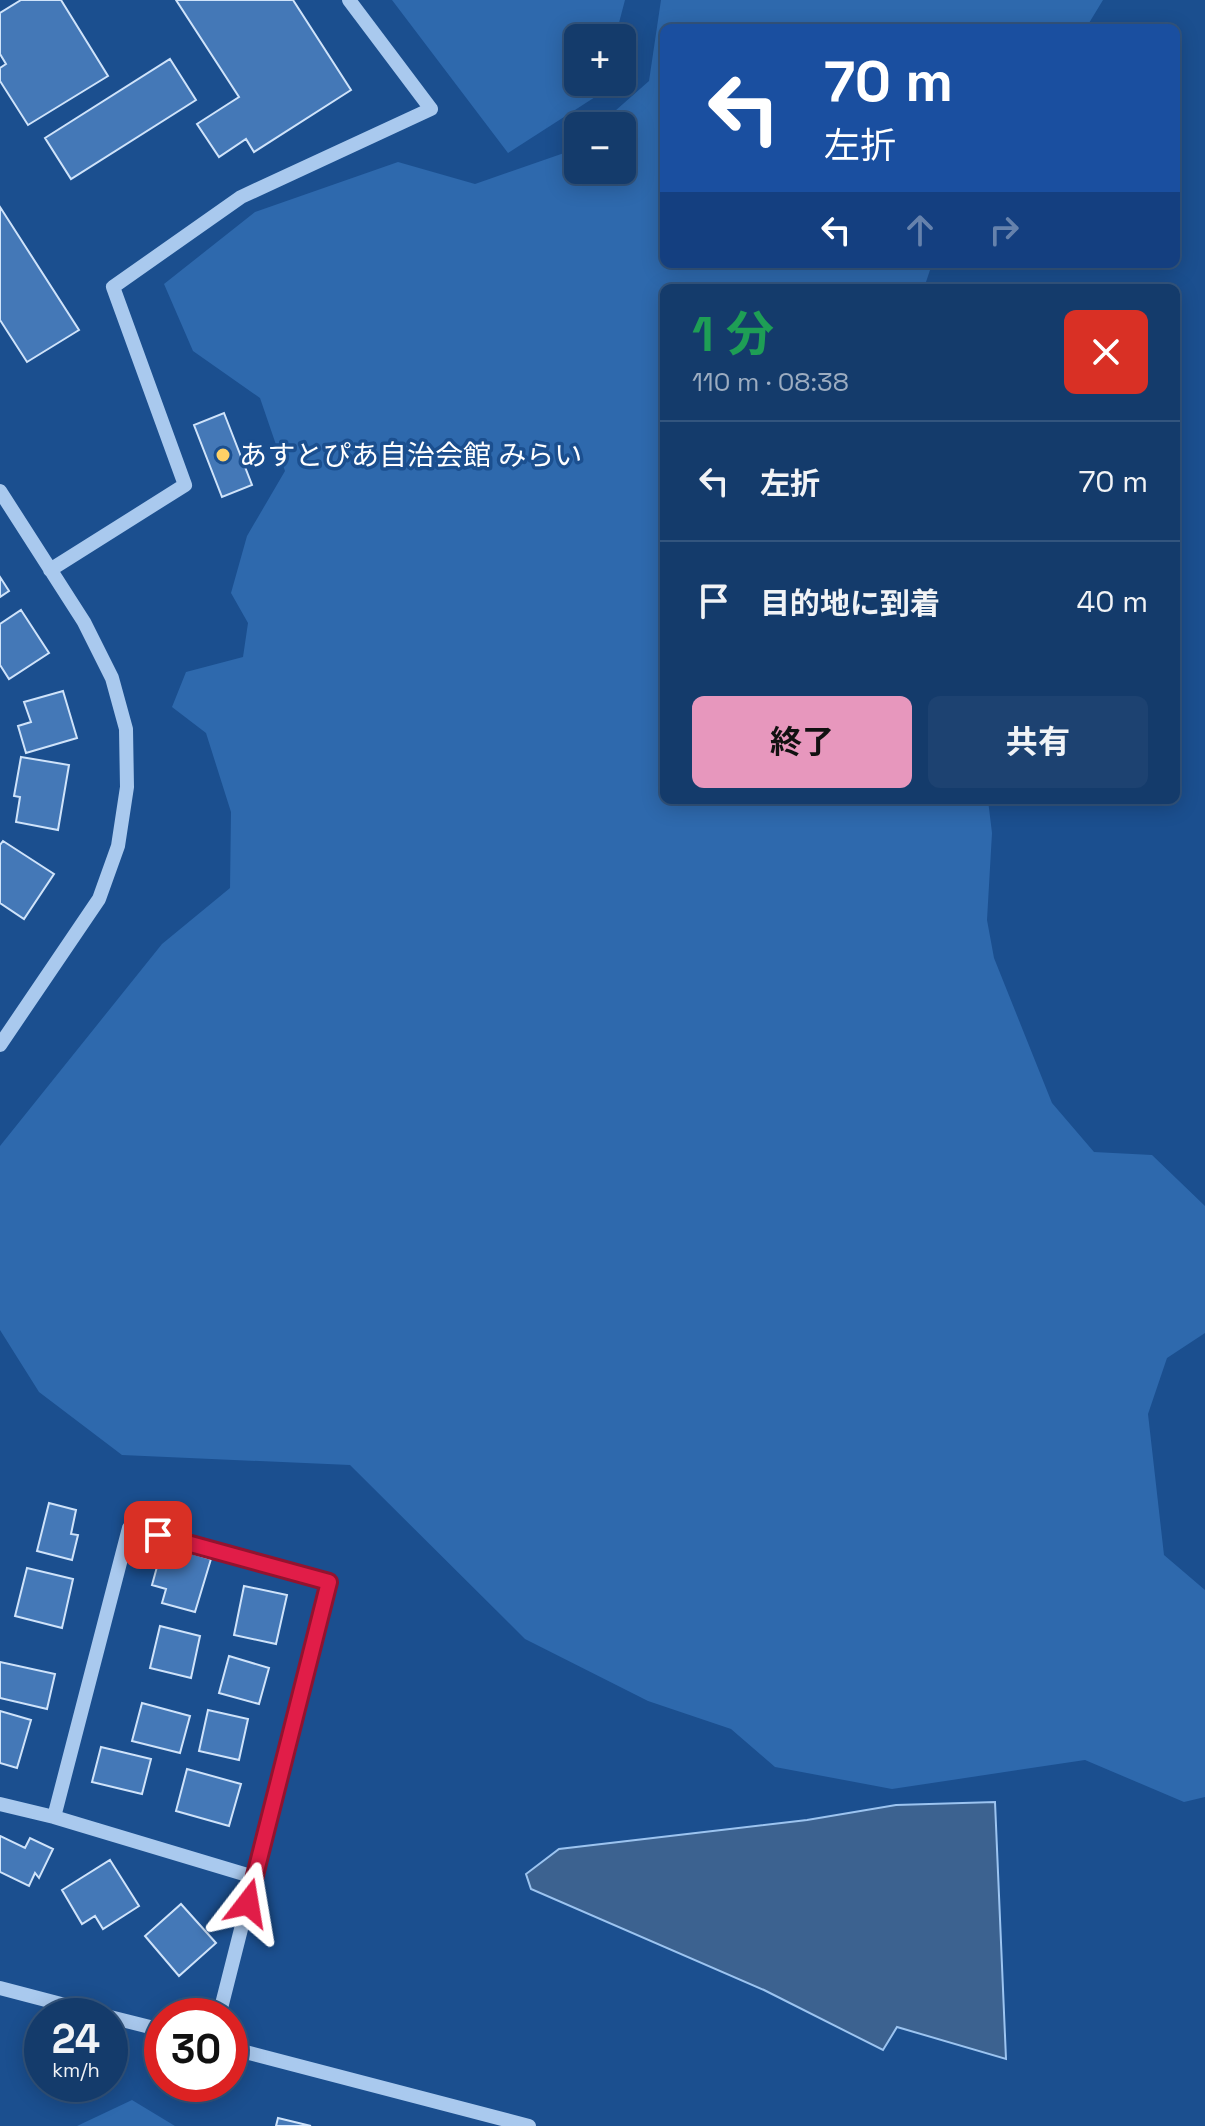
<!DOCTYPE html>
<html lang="ja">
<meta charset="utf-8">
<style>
:root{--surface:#143b6b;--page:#1d4271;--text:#f1f3f6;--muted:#9dadc1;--line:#33557e;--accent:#e797bd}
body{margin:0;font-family:"Space Grotesk","Noto Sans JP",sans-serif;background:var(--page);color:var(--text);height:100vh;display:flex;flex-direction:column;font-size:30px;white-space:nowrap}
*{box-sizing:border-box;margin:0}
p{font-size:26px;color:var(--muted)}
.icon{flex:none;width:44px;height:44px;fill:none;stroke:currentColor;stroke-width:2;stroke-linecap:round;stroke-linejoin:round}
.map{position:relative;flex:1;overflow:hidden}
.sheet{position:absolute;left:660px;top:284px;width:520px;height:520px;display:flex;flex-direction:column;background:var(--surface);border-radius:12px;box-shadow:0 4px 20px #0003,0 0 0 2px var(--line)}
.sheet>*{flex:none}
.banner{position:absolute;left:660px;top:24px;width:520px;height:244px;border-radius:12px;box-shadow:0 4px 20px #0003,0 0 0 2px var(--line);background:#1a4fa0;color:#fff;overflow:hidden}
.tools{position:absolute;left:564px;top:24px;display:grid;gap:16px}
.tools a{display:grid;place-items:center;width:72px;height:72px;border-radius:12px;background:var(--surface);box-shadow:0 4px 20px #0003,0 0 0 2px var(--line);font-size:40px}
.speed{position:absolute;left:24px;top:1998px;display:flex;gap:16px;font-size:40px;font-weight:700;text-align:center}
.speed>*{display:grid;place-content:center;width:104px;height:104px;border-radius:50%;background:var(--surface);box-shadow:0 4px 20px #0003,0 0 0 2px var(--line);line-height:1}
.speed small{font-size:20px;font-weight:400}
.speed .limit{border:12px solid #d22;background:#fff;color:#111}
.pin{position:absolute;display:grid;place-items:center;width:68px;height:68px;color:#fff;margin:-34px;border-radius:16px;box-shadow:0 4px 12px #0006}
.me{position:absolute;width:88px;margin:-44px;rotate:14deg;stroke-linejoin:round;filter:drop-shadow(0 0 6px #0008)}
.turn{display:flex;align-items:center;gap:28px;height:168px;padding:0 32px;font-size:36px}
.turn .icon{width:104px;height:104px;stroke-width:2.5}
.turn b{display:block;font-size:56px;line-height:68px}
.lanes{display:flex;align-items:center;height:76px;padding:0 32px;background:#0003;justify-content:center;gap:40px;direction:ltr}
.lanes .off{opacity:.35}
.round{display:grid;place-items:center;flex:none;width:84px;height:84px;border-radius:12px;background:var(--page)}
.head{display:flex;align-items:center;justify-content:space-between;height:136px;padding:0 32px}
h1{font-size:48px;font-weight:700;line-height:60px;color:#1e9e55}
.button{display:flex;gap:16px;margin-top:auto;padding:16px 32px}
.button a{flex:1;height:92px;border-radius:12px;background:var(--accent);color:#111;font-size:32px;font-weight:700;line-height:92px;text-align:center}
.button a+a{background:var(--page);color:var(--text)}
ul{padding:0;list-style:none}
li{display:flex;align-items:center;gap:24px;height:120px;padding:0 32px;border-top:2px solid var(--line)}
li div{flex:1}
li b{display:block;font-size:30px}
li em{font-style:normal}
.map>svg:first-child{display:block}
.green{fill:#2e69ad}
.water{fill:#3c6290;stroke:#9cc4f0;stroke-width:2}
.building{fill:#4478b7;stroke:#cfe3fa;stroke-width:2}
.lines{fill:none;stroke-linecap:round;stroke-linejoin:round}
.minor{stroke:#a9c9ee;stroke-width:14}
.route-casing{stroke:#92132f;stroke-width:20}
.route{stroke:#e11d48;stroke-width:14}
.poi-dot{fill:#ffd166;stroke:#1b4f8f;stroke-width:3}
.labels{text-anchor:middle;stroke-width:7;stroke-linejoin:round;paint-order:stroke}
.poi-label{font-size:28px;fill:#fff;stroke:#1b4f8f;text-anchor:start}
</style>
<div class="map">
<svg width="1205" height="2126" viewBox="0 0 1205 2126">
<rect width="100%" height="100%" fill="#1b4f8f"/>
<path class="green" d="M392 0H625L615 38H578V82H607L606 90 508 153Z
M661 0H1103L1086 28H664V264H932L924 288H664V800H988L992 833 987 920 994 958 1052 1103 1094 1152 1152 1155 1205 1206V1333L1167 1358 1148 1414 1164 1555 1205 1590V1797L1184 1802 1085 1760 892 1789 775 1767 731 1729 648 1701 525 1639 350 1465 122 1455 39 1392 0 1330V1146L162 944 230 888 231 812 206 733 172 707 186 672 243 657 248 623 231 593 247 536 285 471 260 398 193 351 164 284 255 212 398 162 475 184 567 152 578 143V170H622V126H598L649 81Z
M132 2100 175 2126H77Z"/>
<path class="water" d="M995 1802 1006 2059 897 2027 883 2050 764 1990 531 1889 526 1874 559 1849 807 1820 896 1805Z"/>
<path class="building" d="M21 0H61L108 76 28 125 0 81V68L6 64 0 54V13Z
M176 0H293L351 90 254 152 246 139 219 157 197 124 239 97Z
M170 59 196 100 71 179 45 138Z
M0 207 79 330 27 362 0 320Z
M224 413 252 485 222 497 194 425Z
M0 577 9 591 0 597Z
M21 610 49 653 9 679 0 665V624Z
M63 691 77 738 26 753 18 726 31 722 24 702Z
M21 757 69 765 58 830 16 822 20 797 14 796Z
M3 841 54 874 24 919 0 903V845Z
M49 1503 76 1510 71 1534 78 1535 72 1560 37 1551Z
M163 1545 211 1559 195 1612 162 1603 166 1589 152 1585Z
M27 1568 73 1579 62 1628 15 1616Z
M244 1586 287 1595 276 1644 234 1635Z
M160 1626 200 1636 191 1678 150 1668Z
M229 1656 269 1668 259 1704 219 1693Z
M0 1662 55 1674 47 1709 0 1698Z
M142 1703 190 1716 180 1753 132 1741Z
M208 1710 248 1719 239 1760 199 1751Z
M0 1711 31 1720 17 1768 0 1763Z
M101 1747 151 1759 142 1794 92 1782Z
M187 1769 241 1784 229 1826 176 1811Z
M0 1836 25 1848 30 1838 53 1849 39 1878 35 1873 29 1886 0 1872Z
M110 1860 139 1906 103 1929 95 1916 82 1924 62 1890Z
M181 1904 216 1943 179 1976 145 1936Z
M278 2118 311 2126H276Z"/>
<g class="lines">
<path class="minor" d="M0 491 84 622 112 678 126 729 127 787 118 846 99 899 0 1045
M50 570 185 485 113 287 241 197 431 109 349 0
M0 1804 54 1817 254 1877
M54 1817 129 1528 329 1582 219 2016
M0 1988 107 2016
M110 2017 162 2030
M230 2048 529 2126"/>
</g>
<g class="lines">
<g class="route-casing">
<path id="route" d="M158 1535 329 1582 248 1903"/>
</g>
<use href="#route" class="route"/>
</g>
<circle class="poi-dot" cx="223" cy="455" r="8"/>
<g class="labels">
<g class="poi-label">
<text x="239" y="465">あすとぴあ自治会館 みらい</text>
</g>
</g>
</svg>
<div class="tools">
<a>+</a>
<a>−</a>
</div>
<div class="speed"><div>24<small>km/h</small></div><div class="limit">30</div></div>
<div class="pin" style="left:158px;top:1535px;background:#d93025"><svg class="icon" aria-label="arrive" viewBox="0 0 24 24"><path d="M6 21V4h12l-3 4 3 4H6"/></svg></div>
<svg class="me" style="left:248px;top:1903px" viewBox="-20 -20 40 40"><path d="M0-17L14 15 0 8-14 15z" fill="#e11d48" stroke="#fff" stroke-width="4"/></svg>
<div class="banner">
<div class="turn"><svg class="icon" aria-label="left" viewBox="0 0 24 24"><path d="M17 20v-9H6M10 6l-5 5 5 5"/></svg><div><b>70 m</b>左折</div></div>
<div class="lanes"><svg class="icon" aria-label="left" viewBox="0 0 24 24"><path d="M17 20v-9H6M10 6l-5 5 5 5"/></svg><svg class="icon off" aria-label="ahead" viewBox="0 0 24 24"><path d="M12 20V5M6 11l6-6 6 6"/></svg><svg class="icon off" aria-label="right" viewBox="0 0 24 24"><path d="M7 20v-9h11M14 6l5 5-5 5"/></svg></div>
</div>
<section class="sheet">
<div class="head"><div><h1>1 分</h1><p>110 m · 08:38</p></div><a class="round" style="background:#d93025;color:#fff"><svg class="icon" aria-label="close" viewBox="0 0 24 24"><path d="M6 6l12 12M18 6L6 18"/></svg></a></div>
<ul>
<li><svg class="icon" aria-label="left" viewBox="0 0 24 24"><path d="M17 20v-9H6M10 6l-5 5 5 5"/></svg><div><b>左折</b></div><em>70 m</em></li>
<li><svg class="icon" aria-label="arrive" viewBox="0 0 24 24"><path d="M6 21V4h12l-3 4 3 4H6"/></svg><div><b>目的地に到着</b></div><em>40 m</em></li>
</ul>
<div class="button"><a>終了</a><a>共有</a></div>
</section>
</div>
